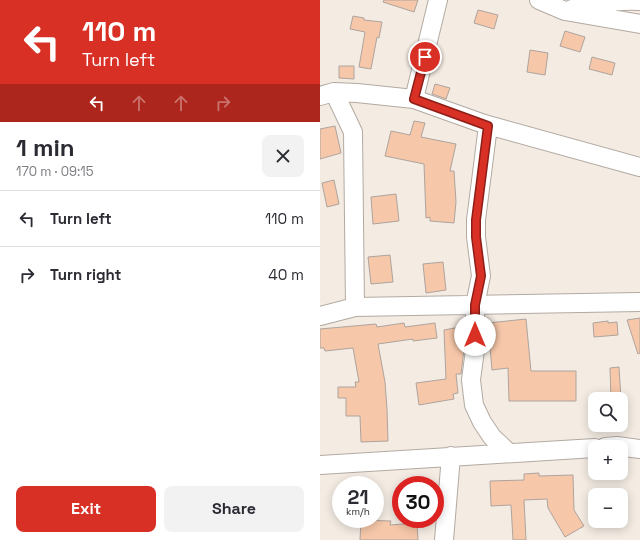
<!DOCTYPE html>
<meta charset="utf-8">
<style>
:root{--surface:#fff;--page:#f2f2f3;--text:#2b2b33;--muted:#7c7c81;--line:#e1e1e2;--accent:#d93025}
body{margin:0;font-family:"Space Grotesk",sans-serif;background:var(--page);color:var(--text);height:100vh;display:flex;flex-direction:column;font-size:15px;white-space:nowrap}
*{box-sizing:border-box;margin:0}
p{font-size:13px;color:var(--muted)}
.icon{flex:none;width:22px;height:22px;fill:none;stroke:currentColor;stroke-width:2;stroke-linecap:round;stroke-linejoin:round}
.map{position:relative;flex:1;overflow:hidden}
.drawer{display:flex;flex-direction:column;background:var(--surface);width:320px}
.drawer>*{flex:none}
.guide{background:#d93025;color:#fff;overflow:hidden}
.controls{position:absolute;left:268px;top:392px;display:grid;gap:8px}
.controls a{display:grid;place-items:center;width:40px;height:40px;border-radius:8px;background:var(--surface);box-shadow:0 2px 10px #0003;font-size:20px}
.speed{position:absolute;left:12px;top:476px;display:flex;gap:8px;font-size:20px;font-weight:700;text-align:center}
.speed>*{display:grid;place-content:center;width:52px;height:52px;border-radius:50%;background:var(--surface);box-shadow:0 2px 10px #0003;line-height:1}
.speed small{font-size:10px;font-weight:400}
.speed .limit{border:6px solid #d22;background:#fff;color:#111}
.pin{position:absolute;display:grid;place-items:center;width:34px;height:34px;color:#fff;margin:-17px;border:2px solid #fff;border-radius:50%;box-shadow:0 1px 4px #0007}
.me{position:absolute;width:44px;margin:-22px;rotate:0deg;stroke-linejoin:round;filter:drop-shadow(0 0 3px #0008)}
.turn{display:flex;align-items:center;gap:14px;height:84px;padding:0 16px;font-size:18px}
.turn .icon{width:52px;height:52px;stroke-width:2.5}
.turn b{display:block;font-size:28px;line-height:34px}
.lanes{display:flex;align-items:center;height:38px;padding:0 16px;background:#0003;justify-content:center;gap:20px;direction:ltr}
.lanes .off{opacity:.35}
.round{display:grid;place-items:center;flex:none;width:42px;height:42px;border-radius:8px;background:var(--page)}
.summary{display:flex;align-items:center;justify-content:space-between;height:68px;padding:0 16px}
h1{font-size:24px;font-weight:700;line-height:30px}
.action{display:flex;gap:8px;margin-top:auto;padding:8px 16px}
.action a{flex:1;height:46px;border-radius:8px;background:var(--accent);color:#fff;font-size:16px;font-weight:700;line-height:46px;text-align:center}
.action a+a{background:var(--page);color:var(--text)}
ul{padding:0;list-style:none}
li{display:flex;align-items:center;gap:12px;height:56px;padding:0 16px;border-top:1px solid var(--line)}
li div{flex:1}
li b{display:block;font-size:15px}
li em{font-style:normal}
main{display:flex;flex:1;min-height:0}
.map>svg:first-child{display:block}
.building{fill:#f6c7a9;stroke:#aea49e}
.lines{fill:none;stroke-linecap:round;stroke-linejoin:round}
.minor-casing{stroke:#b2aaa2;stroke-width:20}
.minor{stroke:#fff;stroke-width:18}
.route-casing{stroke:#8d1f18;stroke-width:10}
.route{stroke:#d93025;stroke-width:7}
</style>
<main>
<section class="drawer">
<div class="guide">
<div class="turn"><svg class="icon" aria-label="left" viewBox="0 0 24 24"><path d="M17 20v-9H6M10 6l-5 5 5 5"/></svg><div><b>110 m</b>Turn left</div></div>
<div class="lanes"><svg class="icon" aria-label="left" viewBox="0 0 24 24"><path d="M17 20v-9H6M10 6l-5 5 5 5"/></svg><svg class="icon off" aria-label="ahead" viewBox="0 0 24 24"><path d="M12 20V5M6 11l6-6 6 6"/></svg><svg class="icon off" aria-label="ahead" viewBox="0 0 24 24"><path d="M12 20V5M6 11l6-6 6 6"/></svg><svg class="icon off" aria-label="right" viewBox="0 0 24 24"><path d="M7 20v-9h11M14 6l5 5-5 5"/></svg></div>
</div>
<div class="summary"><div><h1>1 min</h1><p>170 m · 09:15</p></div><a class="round"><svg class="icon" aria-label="close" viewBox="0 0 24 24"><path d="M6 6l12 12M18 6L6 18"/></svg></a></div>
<ul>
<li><svg class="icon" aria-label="left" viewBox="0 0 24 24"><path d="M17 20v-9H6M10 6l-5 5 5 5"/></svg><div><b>Turn left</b></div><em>110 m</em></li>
<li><svg class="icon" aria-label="right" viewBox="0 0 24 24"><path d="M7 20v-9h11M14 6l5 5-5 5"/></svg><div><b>Turn right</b></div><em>40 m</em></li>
</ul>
<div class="action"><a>Exit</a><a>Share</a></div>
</section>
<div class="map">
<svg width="320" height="540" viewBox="0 0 320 540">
<rect width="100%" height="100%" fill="#f4ece3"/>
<path class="building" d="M64 0H98L94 12 63 2Z
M158 10 178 15 174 29 154 23Z
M33 16 44 18V20L62 22 59 38 57 37 51 69 39 67 45 32 30 29Z
M245 31 265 37 260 52 240 46Z
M210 50 228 53 225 75 207 72Z
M272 57 295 63 292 75 269 69Z
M19 66H34V79L19 78Z
M115 84 130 88 126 99 112 94Z
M94 121 105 123 101 137 136 144 130 171H134L136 202 134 223 110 221V217L106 218 104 164 65 156 71 131 90 135Z
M15 126 21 153 0 159V129Z
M14 180 19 204 7 207 2 183Z
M76 194 79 221 53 224 51 197Z
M70 255 73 282 51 284 48 257Z
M123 262 126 290 106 293 103 264Z
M320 318V353L318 354 307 320Z
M206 319 211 371H256V401H189L188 368 172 370 168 323Z
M288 321V323L297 322 298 335 274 337 273 323Z
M84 323 85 327 115 323 117 338 93 341V339L58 344 65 382 67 409 68 441 41 442 40 416H26V398H18V387H36L35 382H39L33 348 5 351 4 348H0V329L56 324 57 327Z
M140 327 144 349 141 374H136L138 393 133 394 134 399 99 405 96 383 126 379 124 330Z
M299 367 301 399H291L290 368Z
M219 473V476L253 475 254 510 264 526 245 537 228 508 227 499 204 500 206 540H193L191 505 171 506 170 481 204 480V474Z
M41 520 71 521 70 525 97 523 98 540H40Z"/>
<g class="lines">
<g class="minor-casing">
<path id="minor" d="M219 0 245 11 320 24
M252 9C274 3 297 0 320 1
M14 92 33 132 35 307 320 302
M0 96 14 92 37 93 94 99 164 124 320 167
M94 99 118 0
M168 126 156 220V237L161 276 155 305V350L151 380 154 405 162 422 172 437 189 453
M0 316 35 307
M285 447 297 446 320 449
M0 465 275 448
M124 540 131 456"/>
</g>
<use href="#minor" class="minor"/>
</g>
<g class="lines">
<g class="route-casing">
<path id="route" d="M105 57 94 99 168 126 156 220V237L161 276 155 305V335"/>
</g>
<use href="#route" class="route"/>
</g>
</svg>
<div class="controls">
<a><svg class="icon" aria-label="search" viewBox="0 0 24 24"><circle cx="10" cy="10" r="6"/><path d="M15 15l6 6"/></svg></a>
<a>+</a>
<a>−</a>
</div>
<div class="speed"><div>21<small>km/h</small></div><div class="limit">30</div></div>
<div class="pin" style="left:105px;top:57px;background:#d93025"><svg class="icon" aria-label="arrive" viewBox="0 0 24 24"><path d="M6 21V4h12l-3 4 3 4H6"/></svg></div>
<svg class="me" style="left:155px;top:335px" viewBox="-20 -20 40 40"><circle r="19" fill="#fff"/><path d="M0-13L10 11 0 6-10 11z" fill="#d93025"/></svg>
</div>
</main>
